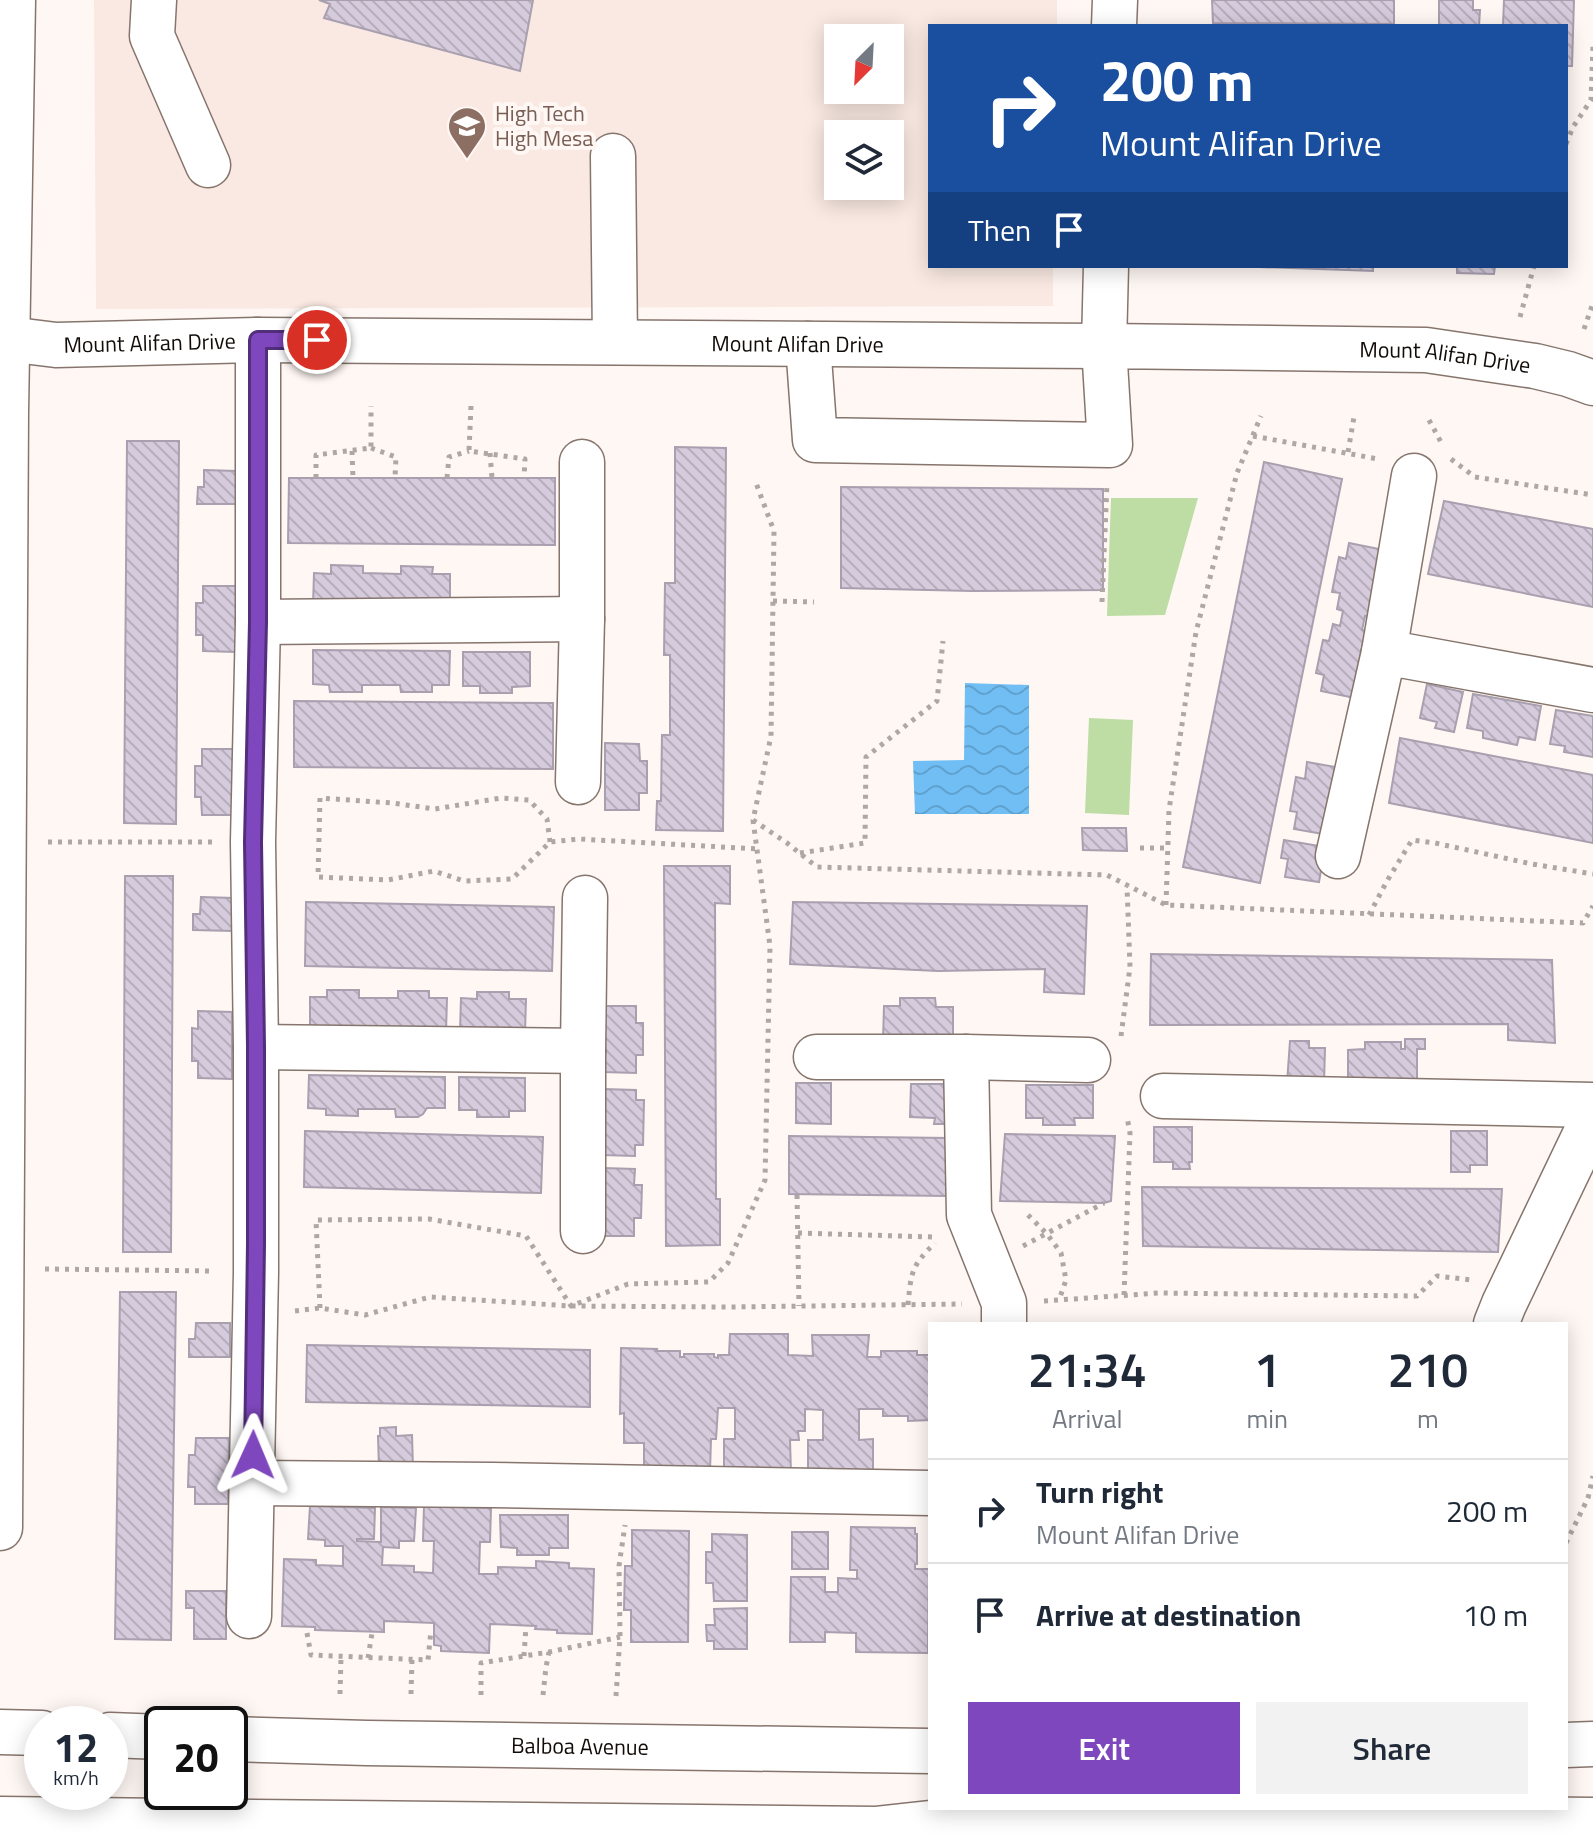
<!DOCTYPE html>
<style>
:root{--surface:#fff;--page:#f2f2f3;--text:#1f2937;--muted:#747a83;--line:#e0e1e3;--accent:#7e47bd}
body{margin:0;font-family:"Titillium Web",sans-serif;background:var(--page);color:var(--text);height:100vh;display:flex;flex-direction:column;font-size:30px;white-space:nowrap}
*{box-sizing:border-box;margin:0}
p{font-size:26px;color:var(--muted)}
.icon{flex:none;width:44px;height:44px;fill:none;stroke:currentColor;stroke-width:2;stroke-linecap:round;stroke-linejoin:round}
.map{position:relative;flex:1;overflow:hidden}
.drawer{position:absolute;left:928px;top:1322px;width:640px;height:488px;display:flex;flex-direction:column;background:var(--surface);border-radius:0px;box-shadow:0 4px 20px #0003}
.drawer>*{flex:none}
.banner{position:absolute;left:928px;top:24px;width:640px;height:244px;border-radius:0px;box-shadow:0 4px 20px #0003;background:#1a4fa0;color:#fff;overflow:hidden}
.needle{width:52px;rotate:204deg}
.controls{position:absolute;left:824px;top:24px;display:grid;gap:16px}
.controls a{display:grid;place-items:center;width:80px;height:80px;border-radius:0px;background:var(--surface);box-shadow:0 4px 20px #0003;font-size:40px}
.speed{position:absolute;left:24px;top:1706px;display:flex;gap:16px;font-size:40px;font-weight:700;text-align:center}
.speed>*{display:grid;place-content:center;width:104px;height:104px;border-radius:50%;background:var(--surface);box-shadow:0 4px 20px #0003;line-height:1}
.speed small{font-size:20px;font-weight:400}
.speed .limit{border:4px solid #111;border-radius:12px;background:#fff;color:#111}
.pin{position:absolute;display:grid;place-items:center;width:68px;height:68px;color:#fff;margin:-34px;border:4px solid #fff;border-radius:50%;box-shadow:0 2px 8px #0007}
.me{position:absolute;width:88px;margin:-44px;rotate:1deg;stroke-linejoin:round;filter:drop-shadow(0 0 6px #0008)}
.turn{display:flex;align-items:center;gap:28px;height:168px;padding:0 40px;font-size:36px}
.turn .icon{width:104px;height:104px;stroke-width:2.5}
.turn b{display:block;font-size:56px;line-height:68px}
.then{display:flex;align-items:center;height:76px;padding:0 40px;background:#0003;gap:16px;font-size:30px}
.eta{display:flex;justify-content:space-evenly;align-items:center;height:136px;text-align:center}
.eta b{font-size:48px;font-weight:600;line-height:56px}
.action{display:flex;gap:16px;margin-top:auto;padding:16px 40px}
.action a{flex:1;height:92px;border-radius:0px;background:var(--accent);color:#fff;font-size:32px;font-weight:600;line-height:92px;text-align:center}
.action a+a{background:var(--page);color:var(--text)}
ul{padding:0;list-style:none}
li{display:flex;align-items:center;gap:24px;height:104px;padding:0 40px;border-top:2px solid var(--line)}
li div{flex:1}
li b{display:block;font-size:30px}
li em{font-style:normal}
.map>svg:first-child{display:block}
.built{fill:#fae9e2;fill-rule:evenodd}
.green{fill:#bddda5}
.water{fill:url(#water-waves)}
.building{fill:url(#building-back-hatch);stroke:#a89faf;stroke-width:2}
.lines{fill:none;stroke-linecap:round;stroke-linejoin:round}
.minor-casing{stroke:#86756d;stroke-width:47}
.major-casing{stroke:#86756d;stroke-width:47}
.path{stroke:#afa7a4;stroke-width:5;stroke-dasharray:4 6;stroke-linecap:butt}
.minor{stroke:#fff;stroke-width:44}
.major{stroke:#fff;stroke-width:44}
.route-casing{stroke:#522e7b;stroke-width:20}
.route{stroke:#7e47bd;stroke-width:14}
.labels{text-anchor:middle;stroke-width:8;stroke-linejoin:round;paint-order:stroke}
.education-label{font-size:22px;fill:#785e54;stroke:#fff7f3;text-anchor:start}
.street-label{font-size:22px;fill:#120c09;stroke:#fff7f3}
</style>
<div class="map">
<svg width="1593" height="1834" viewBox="0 0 1593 1834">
<defs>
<pattern id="water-waves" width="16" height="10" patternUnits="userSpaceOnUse" patternTransform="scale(2)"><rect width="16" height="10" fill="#70bef3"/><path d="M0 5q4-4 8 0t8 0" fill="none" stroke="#60a2cf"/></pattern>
<pattern id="building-back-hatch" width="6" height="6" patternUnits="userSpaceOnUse" patternTransform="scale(2)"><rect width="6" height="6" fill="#d5cbdc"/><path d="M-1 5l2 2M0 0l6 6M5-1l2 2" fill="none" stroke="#b6adbb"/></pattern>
</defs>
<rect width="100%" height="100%" fill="#fff7f3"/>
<path class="built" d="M94 0H1057V26H930V266H1053V306L96 309ZM838 38H890V90H838ZM838 134H890V186H838Z"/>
<path class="green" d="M1111 498H1198L1165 615 1107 616Z
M1089 718 1133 720 1129 815 1085 813Z"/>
<path class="water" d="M965 683 1029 685V814H915L913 761 964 760Z"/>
<path class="building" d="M319 0H533L520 71 324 18 330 4Z
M1212 0H1394V24L1213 23Z
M1439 0H1473V10H1480L1479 26H1439Z
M1504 0H1574L1572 66H1566V26H1503Z
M1233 266H1373V271Z
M1457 266H1495L1494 274 1457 273Z
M127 441H179L176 824 124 823Z
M675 447 726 448 723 831 656 830 657 801H661L662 735H670V655H664L665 583H675Z
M1264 462 1342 479 1260 883 1183 867Z
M204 470 237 471V504H197L198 487H204Z
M289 478H555V545L288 543Z
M841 487 1103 489V590L972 591 841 588Z
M1444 501 1593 529V607L1428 574Z
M1349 543 1384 550 1371 617 1365 616 1362 630 1368 631 1355 698 1321 691 1324 675 1316 673 1323 640 1329 641 1333 624 1340 626 1343 611 1337 609 1340 593 1332 592 1339 557 1346 559Z
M331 565 363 566V573L401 574V566L433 567 432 574H450V607L313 606 314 573 331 574Z
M203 586H237L236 652 203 651V635H196V603H203Z
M313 650 450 651 449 685H432V692H401L400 685H362V692H330L329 685 313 684Z
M463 652H530V686L512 687V693H480V686H463Z
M1427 684 1463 692 1454 732 1435 728 1437 722 1420 718Z
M1473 694 1541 706 1535 740 1519 737 1517 745 1483 738V731L1467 728Z
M294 701 553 703V769L294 767Z
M1556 710 1593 716V757L1564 752 1565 746 1550 744Z
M1400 738 1593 775V843L1389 803Z
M605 743 639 744 640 761H647V793H639V810H605Z
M202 749H234V815H202L201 797H195V766H202Z
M1307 762 1341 768 1329 835 1294 829 1297 812 1290 811 1296 777 1305 779Z
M1082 828H1126L1127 851 1083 850Z
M1284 840 1325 847 1319 882 1285 877 1288 859 1281 858Z
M664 866H730V904L715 903 716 1199H720V1245L666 1246Z
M125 876H173L171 1252H123Z
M201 897 234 898 233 931 193 930V914H200Z
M306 902 554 907 552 971 305 966Z
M793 902 1087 906 1084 994 1044 992 1045 969 938 971 790 964Z
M1151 954 1552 960 1555 1043 1508 1040V1024L1150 1025Z
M327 990H359V998H398V991H429V998H447L446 1032 310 1031V997H327Z
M477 992H509V999H526L525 1033 460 1032 461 998 477 999Z
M900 998H935L936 1007H953V1041L883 1040 884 1006H900Z
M603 1006H636V1023H643V1055H636V1073L603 1072Z
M198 1011 232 1012V1079L198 1078V1061H192V1028L198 1029Z
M1405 1039H1425V1049H1417V1084H1348V1050L1365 1049V1042H1401V1049H1405Z
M1290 1041H1309V1048H1325L1324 1084 1287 1083Z
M309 1075 445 1077V1108H427L423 1114 418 1117H396L395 1109H358V1116L326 1115V1109L308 1108Z
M459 1077 525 1078V1111H509V1117H477V1110H459Z
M796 1083H831V1124L796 1123Z
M911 1084H945V1117L950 1116V1124H934L935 1118 910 1117Z
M1026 1085H1093V1118H1074L1075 1125H1043V1118H1026Z
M603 1089 636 1090V1100H644L643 1145H635V1156L602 1155Z
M1154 1127H1192V1162H1189L1190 1169H1173V1162H1154Z
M305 1131 543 1137 541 1193 304 1187Z
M1451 1131H1487V1165H1470V1172H1451Z
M1005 1134 1115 1136 1111 1201 1104 1203 1000 1201Z
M789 1136 949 1138 948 1196 789 1194Z
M603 1168 635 1169 634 1185H642L641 1218H634V1236H601Z
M1142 1187 1502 1189 1498 1252 1143 1246Z
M120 1292H176L171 1640 115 1639Z
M196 1323H230V1357H189V1339H195Z
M730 1334H788V1355L813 1356 812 1335H869L867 1357H881V1351H917V1355H930V1420L908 1421V1416H883V1409H859V1440L873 1439V1473H808V1440H823V1410L805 1409V1431H798L799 1440H790L791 1473H724V1439H735V1408H718L716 1439H711L710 1472 644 1471V1443H624V1413L620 1414 621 1348 657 1349 656 1351H680V1357H684V1354H714V1357L718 1358V1355H729Z
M307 1345 590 1350V1407L306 1402Z
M396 1427V1436L412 1435 413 1468 379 1469 378 1436H380V1428Z
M196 1438H229L228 1504H195V1487H188L189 1455H195Z
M310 1506 375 1508 374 1539H357V1541L381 1542V1507L416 1508 414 1541H399V1548L383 1547 382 1565 414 1566V1572L433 1573 434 1541H423L424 1506 491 1508 490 1542H480L479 1574H498V1567L536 1568V1561L569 1563V1568L594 1569 592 1634 557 1633V1630L535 1629 536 1626 490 1624 489 1653 441 1651V1646L434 1645V1623L384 1621V1632L315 1630V1627L282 1626 284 1559 316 1560V1565L343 1566V1546H325V1540L308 1539Z
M500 1515H568V1548H549V1555H517V1548L501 1547Z
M851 1527 915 1528V1534H917V1564H915V1569H929L928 1653 856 1652V1633L825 1632V1642H790L791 1577H825V1592H838V1578L857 1579V1570H850Z
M632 1530 689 1531 688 1642H631V1610H624L625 1566H632Z
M792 1532H828V1569H792Z
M712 1534 747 1535V1601H714L713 1583H706V1552H712Z
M186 1591H226V1639H194V1608H186Z
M747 1608V1649H714V1641H707L706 1625H715L714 1609Z"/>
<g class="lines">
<g class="minor-casing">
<g id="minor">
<path d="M154 0 152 36 208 165"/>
<path d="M613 156 615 342"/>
<path id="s1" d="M808 344 815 440 1110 445 1104 346 1426 350 1535 366 1568 374 1593 383"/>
<path d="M582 619V462"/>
<path d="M258 622 582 619 578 782"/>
<path d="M1384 652 1414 476"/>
<path d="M1338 856 1384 652 1593 690"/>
<path d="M256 1047 583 1051V1231"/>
<path d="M583 1051 585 898"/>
<path d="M816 1057H966L969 1215 1004 1303V1324"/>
<path d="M966 1057 1088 1060"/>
<path d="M1163 1096 1593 1105"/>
<path d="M1496 1324 1504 1304 1593 1118"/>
<path d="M252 1483 492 1485 930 1493"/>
<path d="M249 1616 256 1272V1047L253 842 258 622V340"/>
</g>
</g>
<g class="major-casing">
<g id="major">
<path d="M1114 26 1115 0"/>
<path id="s2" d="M0 338 56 345 258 340 1104 346 1106 266"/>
<path d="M0 1528 6 412 13 0"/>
<path d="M0 1732 42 1733"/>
<path d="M110 1735 162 1737"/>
<path id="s3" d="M230 1739 367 1743 930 1751"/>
<path d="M1566 1745 1593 1744"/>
<path d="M0 1819 875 1829 1021 1813 1593 1820"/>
</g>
</g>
<path class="path" d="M1566 144 1573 127 1591 100 1593 46
M1520 317 1534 266
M1584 329 1593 303
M471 406 469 451 525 459 524 478
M1429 420 1442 444
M1253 436 1378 459
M371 448 396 457 395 478
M352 451 353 478
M1348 452 1354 417
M490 453 492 478
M1451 459 1475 477 1593 495
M316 478V455L371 448V406
M447 478 449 457 469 451
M773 601 814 602
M1102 602 1107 483
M753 820 787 843 817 867 1107 875 1166 905 1583 923 1593 906
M48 842H212
M550 842 547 819 529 800 501 798 435 809 392 803 320 798 318 877 388 880 434 871 464 881 512 879 550 842 579 839 758 849
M1140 848H1168
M800 853 865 843 866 757 937 701 943 641
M1166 905 1169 810 1196 632 1237 473 1261 416
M1369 915 1387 881 1412 840 1435 843 1532 864 1593 874
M1121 1036 1130 967 1127 886
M797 1195 799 1306
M1028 1215 1047 1234 1061 1253 1066 1280 1059 1300
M798 1233 933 1237
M1023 1246 1104 1203
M45 1269 215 1271
M1124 1295 1130 1133 1127 1117
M1044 1301 1159 1293 1417 1296 1437 1276 1472 1280
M908 1305C911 1273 911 1266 935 1243
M320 1308 316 1220 429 1219 526 1236 571 1306 628 1284 709 1282 728 1263 765 1180 770 946 753 820 771 736 774 531 756 483
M295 1311 320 1308 365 1315 430 1297 571 1306 730 1307 962 1304
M1566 1543 1588 1498 1593 1476
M307 1633 311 1655 428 1660 431 1630
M524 1656 526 1626
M368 1658 372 1633
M340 1694 341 1657
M411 1694 412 1660
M481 1695V1663L549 1652 620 1637
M543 1695 546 1667 549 1652
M616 1696 620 1637 619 1566 625 1525"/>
<use href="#minor" class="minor"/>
<use href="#major" class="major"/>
</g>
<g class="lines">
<g class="route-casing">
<path id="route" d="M253 1455 256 1244V1047L253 842 258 622V340H317"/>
</g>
<use href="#route" class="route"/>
</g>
<defs>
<g id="school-pin" transform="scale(2)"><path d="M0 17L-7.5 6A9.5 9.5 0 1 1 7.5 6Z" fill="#8d6e63" stroke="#fff7f3"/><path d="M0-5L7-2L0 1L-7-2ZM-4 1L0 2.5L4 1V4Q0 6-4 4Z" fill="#fff"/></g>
</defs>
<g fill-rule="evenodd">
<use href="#school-pin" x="467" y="126"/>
</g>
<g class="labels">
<g class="education-label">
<text x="495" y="121">High Tech<tspan x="495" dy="25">High Mesa</tspan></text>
</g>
<g class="street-label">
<text dy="8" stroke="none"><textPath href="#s2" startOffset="150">Mount Alifan Drive</textPath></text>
<text dy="8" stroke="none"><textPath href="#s2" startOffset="798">Mount Alifan Drive</textPath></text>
<text dy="8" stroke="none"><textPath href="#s1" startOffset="832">Mount Alifan Drive</textPath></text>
<text dy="8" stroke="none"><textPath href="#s3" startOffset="350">Balboa Avenue</textPath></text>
</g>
</g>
</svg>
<div class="controls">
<a><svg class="needle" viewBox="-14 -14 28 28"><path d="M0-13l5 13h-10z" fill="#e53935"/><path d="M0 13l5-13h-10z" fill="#747a83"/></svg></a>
<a><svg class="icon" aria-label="layers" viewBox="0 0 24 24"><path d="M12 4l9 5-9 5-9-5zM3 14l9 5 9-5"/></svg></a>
</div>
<div class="speed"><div>12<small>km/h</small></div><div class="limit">20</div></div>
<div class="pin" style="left:317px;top:340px;background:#d93025"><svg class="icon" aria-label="arrive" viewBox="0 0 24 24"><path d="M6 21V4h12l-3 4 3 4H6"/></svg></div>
<svg class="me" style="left:253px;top:1455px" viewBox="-20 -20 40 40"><path d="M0-17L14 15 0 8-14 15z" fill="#7e47bd" stroke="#fff" stroke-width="4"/></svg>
<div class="banner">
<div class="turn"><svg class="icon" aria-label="right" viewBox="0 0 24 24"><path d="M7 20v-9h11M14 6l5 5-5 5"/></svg><div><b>200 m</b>Mount Alifan Drive</div></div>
<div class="then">Then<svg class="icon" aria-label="arrive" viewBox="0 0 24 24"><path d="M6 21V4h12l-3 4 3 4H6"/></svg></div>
</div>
<section class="drawer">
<div class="eta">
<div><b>21:34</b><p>Arrival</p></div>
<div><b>1</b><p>min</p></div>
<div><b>210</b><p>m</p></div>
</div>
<ul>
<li><svg class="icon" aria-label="right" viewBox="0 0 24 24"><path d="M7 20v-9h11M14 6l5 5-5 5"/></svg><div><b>Turn right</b><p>Mount Alifan Drive</p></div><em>200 m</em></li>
<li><svg class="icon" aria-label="arrive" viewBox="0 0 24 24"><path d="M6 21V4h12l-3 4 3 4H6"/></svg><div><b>Arrive at destination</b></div><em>10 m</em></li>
</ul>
<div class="action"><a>Exit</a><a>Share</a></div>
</section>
</div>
